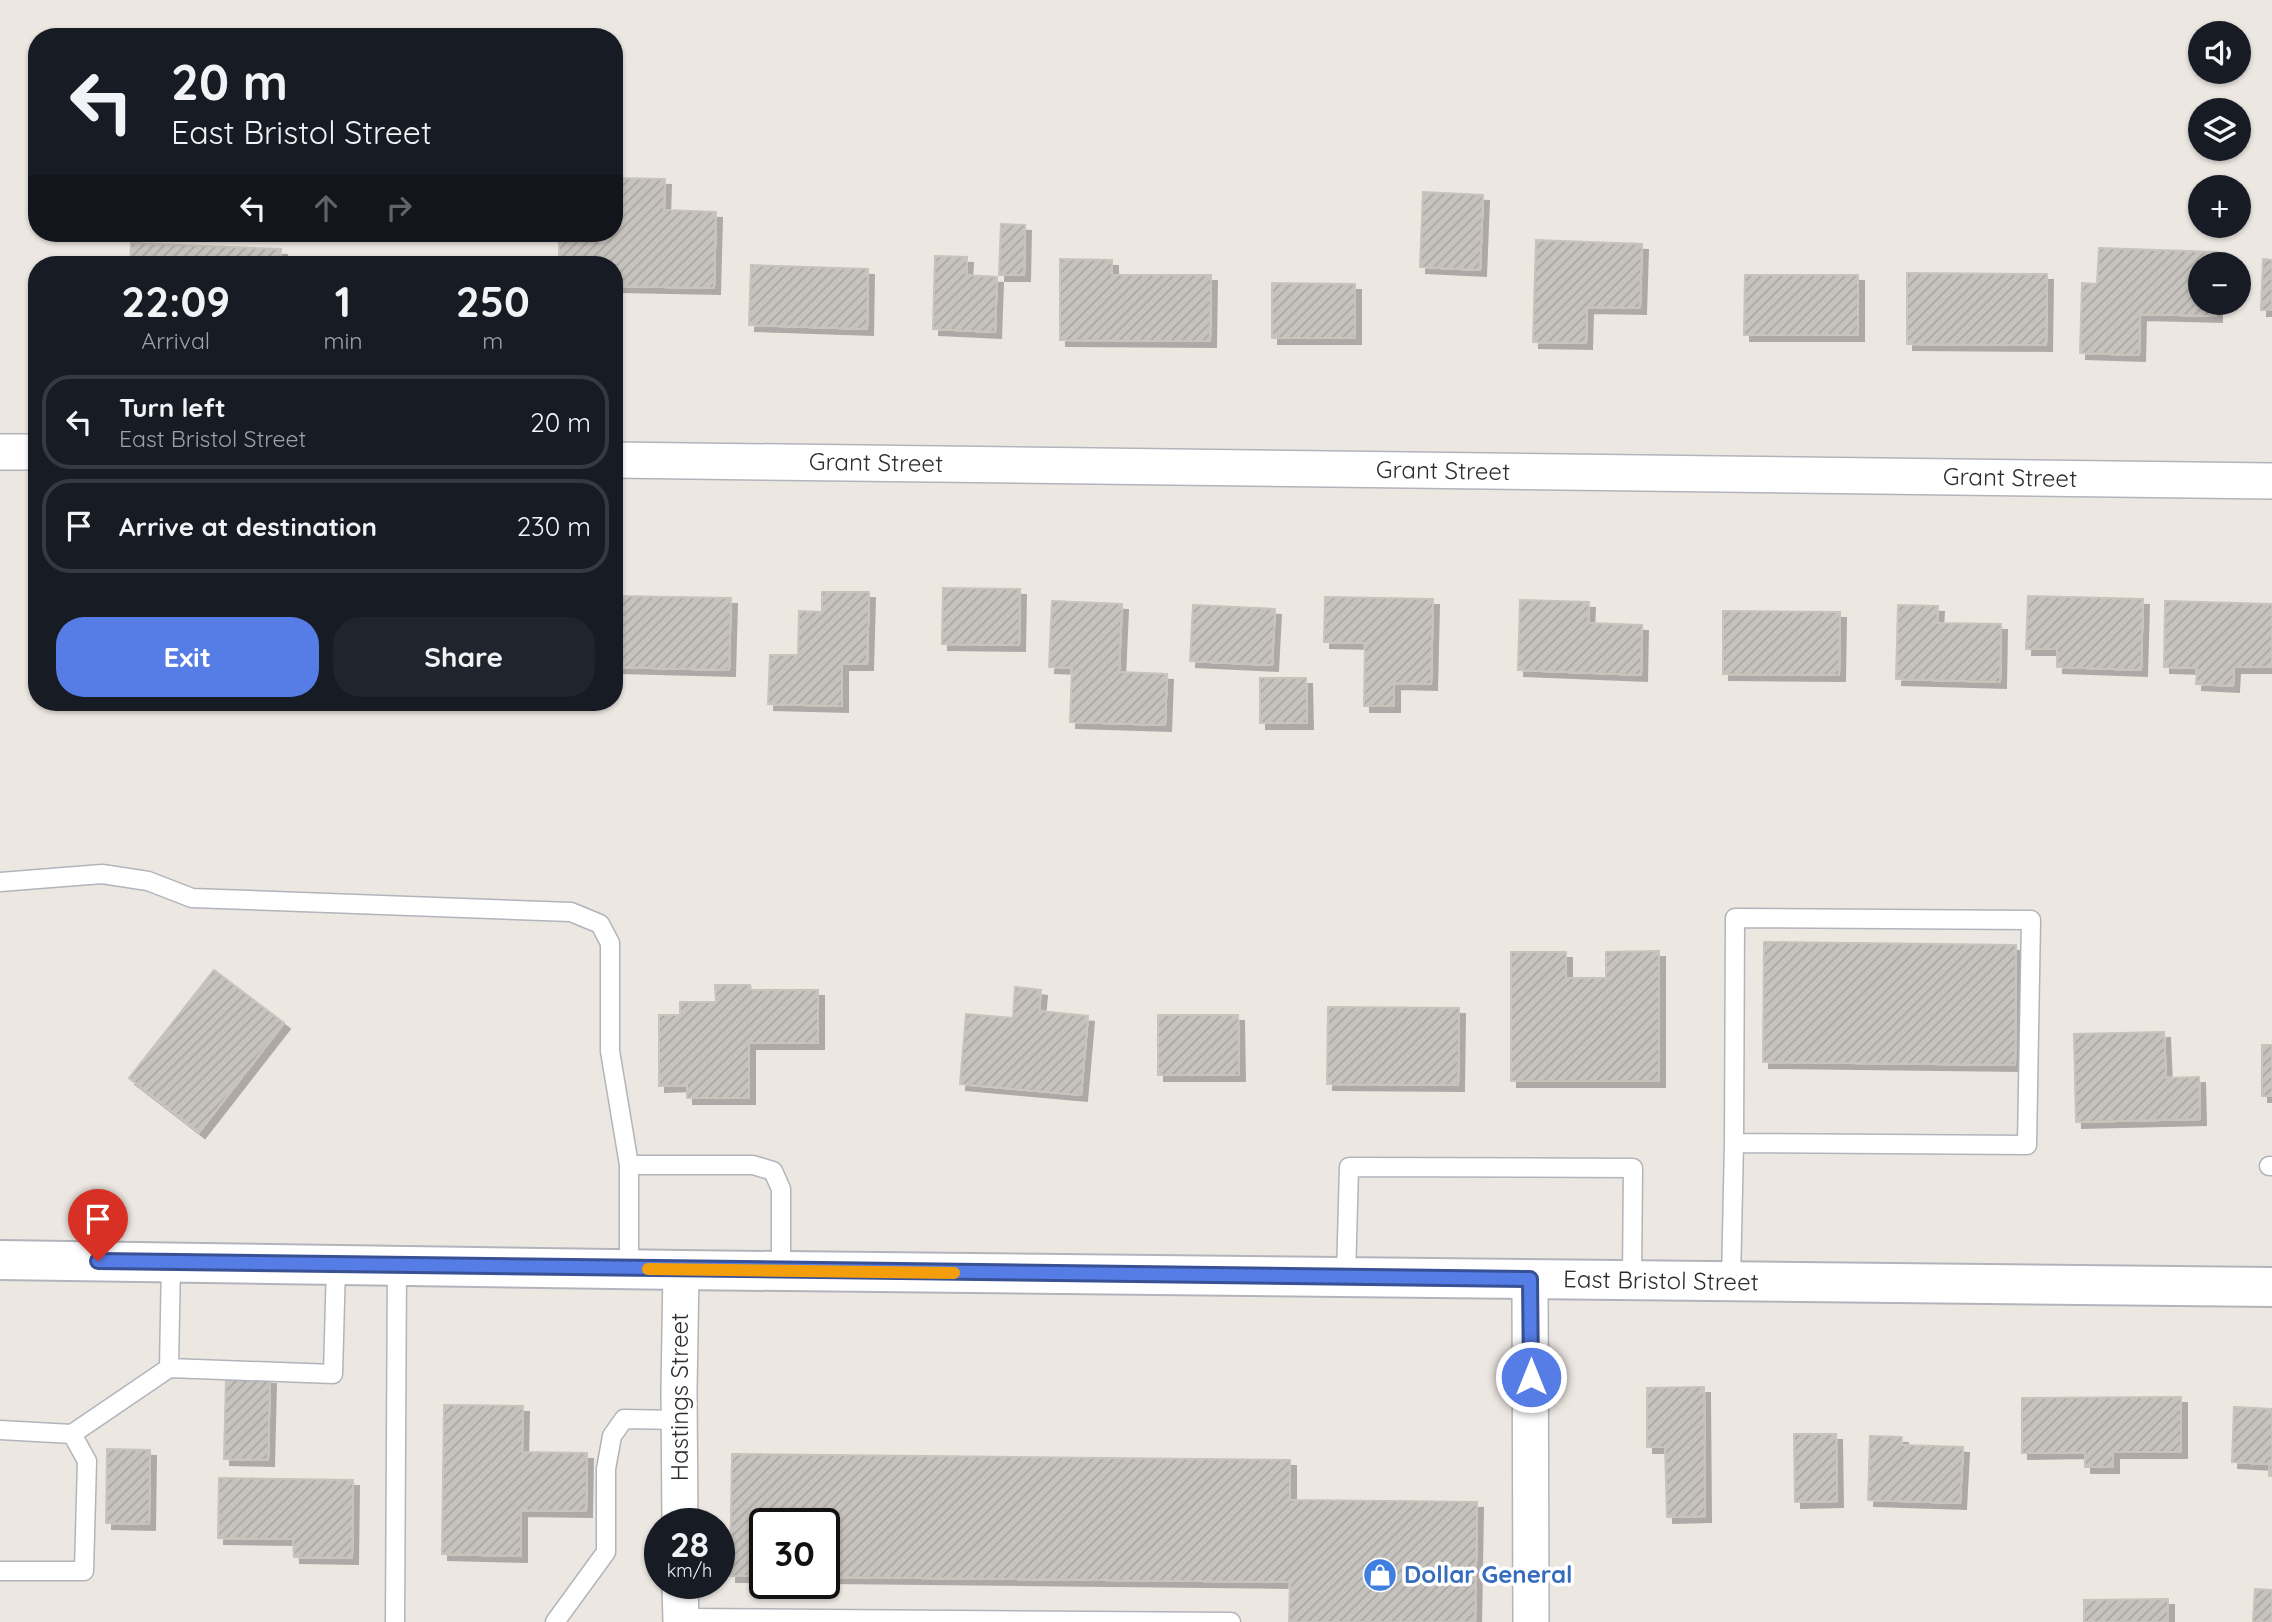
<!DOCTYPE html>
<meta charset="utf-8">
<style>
:root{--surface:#171b24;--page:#20242c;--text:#f1f3f6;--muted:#9ea1a6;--line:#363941;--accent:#567ce5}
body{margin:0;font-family:Quicksand,sans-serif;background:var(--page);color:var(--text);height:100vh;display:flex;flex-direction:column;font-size:26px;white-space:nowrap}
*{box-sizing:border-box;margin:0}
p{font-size:23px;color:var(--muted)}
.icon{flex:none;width:38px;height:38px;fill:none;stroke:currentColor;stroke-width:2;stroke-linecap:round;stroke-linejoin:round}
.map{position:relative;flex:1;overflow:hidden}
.panel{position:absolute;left:28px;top:256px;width:595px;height:455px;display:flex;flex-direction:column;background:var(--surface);border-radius:28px;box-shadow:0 2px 5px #0004}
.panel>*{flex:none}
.guide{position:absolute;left:28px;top:28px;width:595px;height:214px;border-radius:28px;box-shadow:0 2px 5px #0004;background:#171b24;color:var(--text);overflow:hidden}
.buttons{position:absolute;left:2188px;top:21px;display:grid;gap:14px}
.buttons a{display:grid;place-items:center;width:63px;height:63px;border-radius:50%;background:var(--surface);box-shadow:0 2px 5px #0004;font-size:35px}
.speed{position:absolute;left:644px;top:1508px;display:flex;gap:14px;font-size:35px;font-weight:700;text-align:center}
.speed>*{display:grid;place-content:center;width:91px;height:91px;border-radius:50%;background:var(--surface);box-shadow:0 2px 5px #0004;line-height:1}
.speed small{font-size:18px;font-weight:400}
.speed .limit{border:4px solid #111;border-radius:10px;background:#fff;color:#111}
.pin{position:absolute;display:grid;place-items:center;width:60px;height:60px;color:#fff;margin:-72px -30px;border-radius:50% 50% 50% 0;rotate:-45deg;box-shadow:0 0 7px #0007}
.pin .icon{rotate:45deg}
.me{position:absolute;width:77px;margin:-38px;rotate:0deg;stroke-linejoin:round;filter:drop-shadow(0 0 5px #0008)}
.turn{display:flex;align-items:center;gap:24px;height:147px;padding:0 28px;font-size:32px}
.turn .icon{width:91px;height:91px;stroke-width:2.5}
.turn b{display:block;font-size:49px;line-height:60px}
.lanes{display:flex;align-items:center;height:66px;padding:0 28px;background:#0003;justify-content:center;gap:35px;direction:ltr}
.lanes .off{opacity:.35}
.eta{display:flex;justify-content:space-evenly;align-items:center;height:119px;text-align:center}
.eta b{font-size:42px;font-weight:800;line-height:49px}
.button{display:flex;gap:14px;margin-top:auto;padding:14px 28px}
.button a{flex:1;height:80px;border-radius:28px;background:var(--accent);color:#fff;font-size:28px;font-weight:800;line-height:80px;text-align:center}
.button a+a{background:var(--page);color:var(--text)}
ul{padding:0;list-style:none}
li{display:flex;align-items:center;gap:21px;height:94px;margin:0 14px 10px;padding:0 14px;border:4px solid var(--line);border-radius:28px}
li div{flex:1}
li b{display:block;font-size:26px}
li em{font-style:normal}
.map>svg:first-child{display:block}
.building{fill:url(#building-hatch);stroke:#c8c3bb;stroke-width:2;filter:url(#shadow)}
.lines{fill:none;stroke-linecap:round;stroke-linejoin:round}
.lane-casing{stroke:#b2b4bc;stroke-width:21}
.street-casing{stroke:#b2b4bc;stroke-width:38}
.secondary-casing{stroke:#b2b4bc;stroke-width:42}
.lane{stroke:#fff;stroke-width:18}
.street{stroke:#fff;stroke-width:35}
.secondary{stroke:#fff;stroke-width:38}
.route-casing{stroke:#385195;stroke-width:18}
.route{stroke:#567ce5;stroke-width:12}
.slow{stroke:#f59e0b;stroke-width:12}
.labels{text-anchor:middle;stroke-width:7;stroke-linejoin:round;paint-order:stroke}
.street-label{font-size:24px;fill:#2d2d2d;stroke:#fff}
.shop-label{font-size:24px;font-weight:bold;fill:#366cbe;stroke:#fff;text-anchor:start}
</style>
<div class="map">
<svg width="2272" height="1622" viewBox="0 0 2272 1622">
<defs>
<pattern id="building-hatch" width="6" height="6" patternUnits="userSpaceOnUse" patternTransform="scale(1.75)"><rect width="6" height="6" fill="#c6c2bd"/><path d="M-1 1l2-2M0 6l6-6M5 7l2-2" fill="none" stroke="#aaa7a3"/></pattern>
<filter id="shadow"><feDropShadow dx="6" dy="6" stdDeviation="0" flood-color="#0004"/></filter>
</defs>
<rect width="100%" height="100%" fill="#ede7e2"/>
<path class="building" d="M614 178 665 179 664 210 716 212 714 288 614 286V264H559V233H614Z
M1423 192 1483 195 1480 270 1420 267Z
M1001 224 1025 225 1024 275H999Z
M1536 240 1642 244 1640 308 1587 307 1586 343 1533 342Z
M131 243 281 249 280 264H130Z
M2099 248 2217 252V264H2200V303H2216V316L2140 314 2139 355 2080 353 2082 283 2097 284Z
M935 256 967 257 966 275 997 277 995 332 933 329Z
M1060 259 1112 260V275H1211L1210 341 1060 340Z
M2263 259 2272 260V310H2261Z
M751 265 868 269 867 329 749 325Z
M1907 273 2047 274 2046 345 1907 344Z
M1745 275H1858V335H1744Z
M1272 283 1355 284V338H1272Z
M943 588 1020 589 1019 645 942 644Z
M822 592H869L867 664H842V706L768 704 770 655H798L799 611 822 612Z
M614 596 731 598 729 670 614 667Z
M2028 596 2143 599 2141 670 2057 667V649H2026Z
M1325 597 1433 599 1431 684 1394 683V706H1364L1365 643 1324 642Z
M1520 600 1589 602 1588 623 1642 625 1641 675 1518 670Z
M1052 601 1122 604 1119 672 1167 674 1165 725 1070 722 1072 668 1049 667Z
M2165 601 2272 604V667H2234L2233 686 2196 684 2197 668 2164 667Z
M1193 605 1275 609 1272 665 1190 661Z
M1898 605 1938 606 1937 623 2001 624 2000 682 1896 679Z
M1723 611 1840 612 1839 675 1723 674Z
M1260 678H1306L1307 723H1260Z
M1764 942 2016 945 2015 1065 1763 1062Z
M1659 951V1081H1511V952H1566V978H1606V952Z
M214 970 284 1023 199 1132 129 1078Z
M715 985H750L751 990H818V1043H749V1098H687V1085L659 1086V1015H680V1002H716Z
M1015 987 1041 990 1039 1011 1088 1016 1081 1095 960 1084 966 1014 1013 1018Z
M1328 1007 1459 1008 1458 1085 1327 1084Z
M1158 1015H1238L1239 1075H1158Z
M2164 1032 2166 1078 2199 1077 2200 1119 2076 1122 2074 1034Z
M2262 1045H2272V1096H2262Z
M226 1377 270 1378 268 1460 224 1459Z
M1704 1387 1705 1516 1667 1517 1665 1447H1647V1388Z
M2181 1397V1452H2113V1467H2085V1452L2022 1453V1398Z
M444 1405 523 1406 522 1452 587 1453 586 1511 521 1510V1556L442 1554Z
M2234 1407 2272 1409V1476H2269V1464L2232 1462Z
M1794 1434H1836L1837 1501 1795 1502Z
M1870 1436 1902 1437 1901 1445 1963 1447 1960 1503 1868 1500Z
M107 1449 150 1450 149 1524 106 1523Z
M732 1454 1290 1460V1500L1477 1502 1475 1622H1289L1290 1582 824 1577V1524H765V1576H730Z
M219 1478 353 1480 352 1558 294 1557 293 1539 218 1538Z
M2255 1589 2272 1590V1622H2253Z
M2168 1599V1622H2084V1600Z"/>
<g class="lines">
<g class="lane-casing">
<path id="lane" d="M0 882 102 874 148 881 192 898 571 912 600 924 610 943V1051L629 1165V1269
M629 1165H753L773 1171 781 1189V1271
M2269 1166H2272
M1346 1277 1349 1167 1633 1168 1632 1280
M1731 1281 1734 1143 2027 1145 2031 920 1735 918 1734 1143
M169 1368 333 1374 336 1265
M0 1430 72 1434 169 1368 171 1262
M0 1571H84L87 1461 72 1434
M681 1618 1231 1622
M395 1622 397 1265
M555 1622 606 1552V1469L612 1436 624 1419 679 1420"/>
</g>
<g class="street-casing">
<path id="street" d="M0 452H37
M614 460 2272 481
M1530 1279 1531 1622
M680 1524 679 1391 681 1270
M680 1584 681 1622"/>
</g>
<g class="secondary-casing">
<path id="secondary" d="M0 1260 681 1270 2272 1287"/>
</g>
<use href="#lane" class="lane"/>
<use href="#street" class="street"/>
<use href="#secondary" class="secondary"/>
</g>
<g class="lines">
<g class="route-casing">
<path id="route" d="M98 1261 1530 1279 1531 1377"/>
</g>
<use href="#route" class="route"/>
<path class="slow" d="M648 1269 954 1273"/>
</g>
<defs>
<g id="shop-disc" transform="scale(1.75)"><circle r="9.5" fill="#3f7fe0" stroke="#fff"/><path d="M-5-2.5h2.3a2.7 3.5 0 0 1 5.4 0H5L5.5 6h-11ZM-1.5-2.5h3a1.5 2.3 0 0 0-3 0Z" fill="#fff"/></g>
</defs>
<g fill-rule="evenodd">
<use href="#shop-disc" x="1380" y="1575"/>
</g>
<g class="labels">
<g class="street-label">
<text transform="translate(876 463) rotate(1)" y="8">Grant Street</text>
<text transform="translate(1443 471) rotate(1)" y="8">Grant Street</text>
<text transform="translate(2010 478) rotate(1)" y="8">Grant Street</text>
<text transform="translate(1661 1281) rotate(1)" y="8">East Bristol Street</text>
<text transform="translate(680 1397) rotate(-90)" y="8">Hastings Street</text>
</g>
<g class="shop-label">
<text x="1404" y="1583">Dollar General</text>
</g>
</g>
</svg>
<div class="buttons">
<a><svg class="icon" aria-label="sound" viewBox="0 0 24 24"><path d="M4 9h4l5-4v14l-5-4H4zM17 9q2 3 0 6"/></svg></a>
<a><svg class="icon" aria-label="layers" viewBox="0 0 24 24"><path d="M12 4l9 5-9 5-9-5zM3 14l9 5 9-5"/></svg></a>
<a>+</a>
<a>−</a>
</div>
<div class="speed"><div>28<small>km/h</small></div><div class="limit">30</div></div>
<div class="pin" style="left:98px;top:1261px;background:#d93025"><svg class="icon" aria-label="arrive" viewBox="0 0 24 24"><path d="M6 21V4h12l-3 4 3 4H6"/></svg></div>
<svg class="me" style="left:1531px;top:1377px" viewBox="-20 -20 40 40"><circle r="17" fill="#567ce5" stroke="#fff" stroke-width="3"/><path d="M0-11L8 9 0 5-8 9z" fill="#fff"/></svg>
<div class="guide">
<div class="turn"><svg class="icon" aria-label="left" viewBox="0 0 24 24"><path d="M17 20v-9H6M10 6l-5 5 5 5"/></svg><div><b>20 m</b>East Bristol Street</div></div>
<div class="lanes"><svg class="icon" aria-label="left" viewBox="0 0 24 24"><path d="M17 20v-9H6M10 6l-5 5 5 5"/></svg><svg class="icon off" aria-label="ahead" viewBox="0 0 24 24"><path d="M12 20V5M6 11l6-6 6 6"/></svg><svg class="icon off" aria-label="right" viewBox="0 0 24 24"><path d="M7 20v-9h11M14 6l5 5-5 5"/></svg></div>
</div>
<section class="panel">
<div class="eta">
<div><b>22:09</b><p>Arrival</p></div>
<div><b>1</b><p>min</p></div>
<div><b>250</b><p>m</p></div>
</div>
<ul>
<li><svg class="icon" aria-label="left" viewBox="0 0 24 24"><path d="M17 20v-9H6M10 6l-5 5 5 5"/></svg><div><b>Turn left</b><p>East Bristol Street</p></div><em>20 m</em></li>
<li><svg class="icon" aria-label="arrive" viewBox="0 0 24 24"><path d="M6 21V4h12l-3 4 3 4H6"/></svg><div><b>Arrive at destination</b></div><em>230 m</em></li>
</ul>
<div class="button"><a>Exit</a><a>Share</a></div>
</section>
</div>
